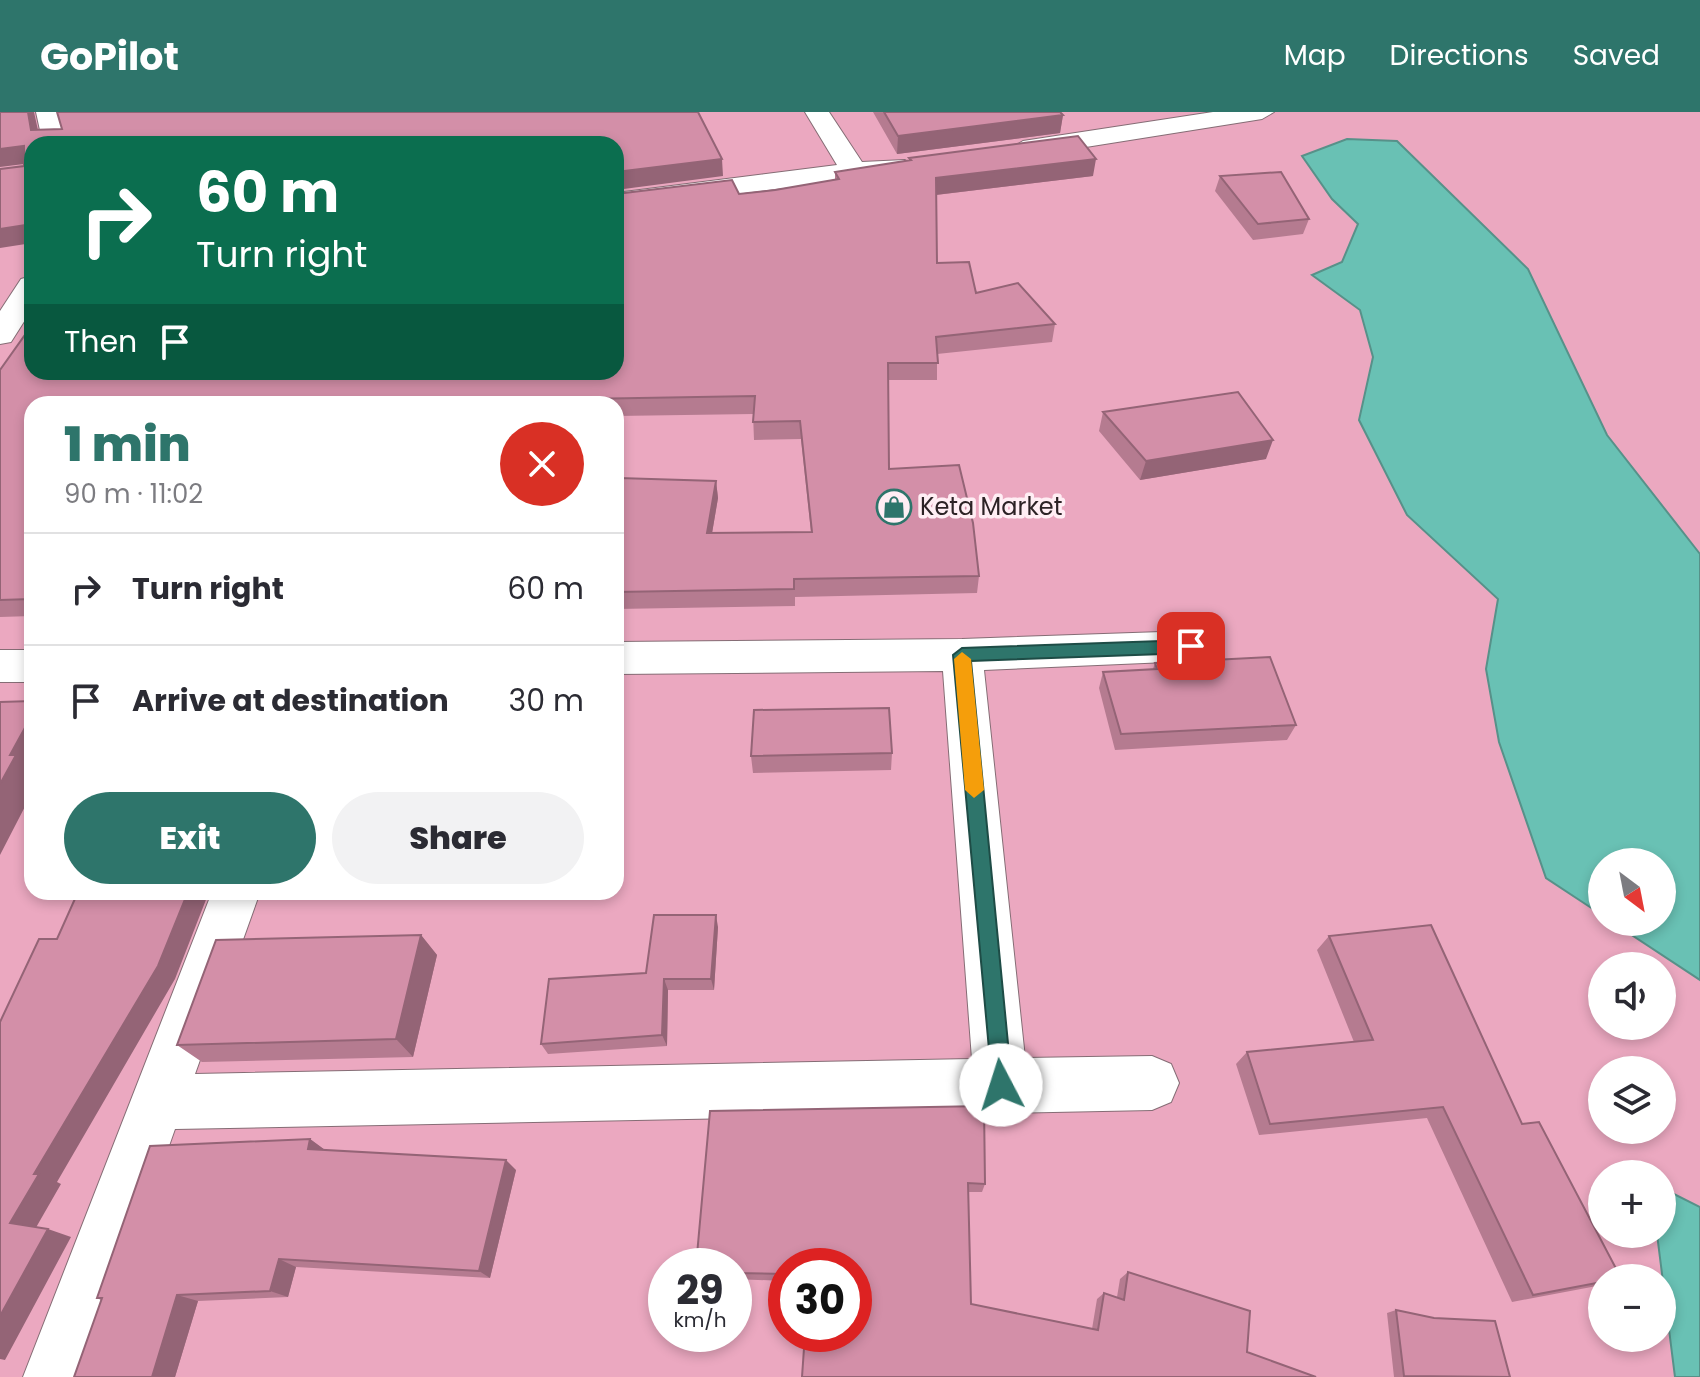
<!DOCTYPE html>
<meta charset="utf-8">
<style>
:root{--surface:#fff;--page:#f2f2f3;--text:#2b2b33;--muted:#7c7c81;--line:#e1e1e2;--accent:#2e756b}
body{margin:0;font-family:Poppins,sans-serif;background:var(--page);color:var(--text);height:100vh;display:flex;flex-direction:column;font-size:30px;white-space:nowrap}
*{box-sizing:border-box;margin:0}
p{font-size:26px;color:var(--muted)}
.icon{flex:none;width:44px;height:44px;fill:none;stroke:currentColor;stroke-width:2;stroke-linecap:round;stroke-linejoin:round}
.map{position:relative;flex:1;overflow:hidden}
.details{position:absolute;left:24px;top:284px;width:600px;height:504px;display:flex;flex-direction:column;background:var(--surface);border-radius:24px;box-shadow:0 4px 12px #0003}
.details>*{flex:none}
.banner{position:absolute;left:24px;top:24px;width:600px;height:244px;border-radius:24px;box-shadow:0 4px 12px #0003;background:#0b6e4f;color:#fff;overflow:hidden}
.needle{width:52px;rotate:148deg}
.buttons{position:absolute;left:1588px;top:736px;display:grid;gap:16px}
.buttons a{display:grid;place-items:center;width:88px;height:88px;border-radius:50%;background:var(--surface);box-shadow:0 4px 12px #0003;font-size:40px}
.speed{position:absolute;left:648px;top:1136px;display:flex;gap:16px;font-size:40px;font-weight:700;text-align:center}
.speed>*{display:grid;place-content:center;width:104px;height:104px;border-radius:50%;background:var(--surface);box-shadow:0 4px 12px #0003;line-height:1}
.speed small{font-size:20px;font-weight:400}
.speed .limit{border:12px solid #d22;background:#fff;color:#111}
.pin{position:absolute;display:grid;place-items:center;width:68px;height:68px;color:#fff;margin:-34px;border-radius:16px;box-shadow:0 4px 12px #0006}
.me{position:absolute;width:88px;margin:-44px;rotate:355deg;stroke-linejoin:round;filter:drop-shadow(0 0 6px #0008)}
.turn{display:flex;align-items:center;gap:28px;height:168px;padding:0 40px;font-size:36px}
.turn .icon{width:104px;height:104px;stroke-width:2.5}
.turn b{display:block;font-size:56px;line-height:68px}
.then{display:flex;align-items:center;height:76px;padding:0 40px;background:#0003;gap:16px;font-size:30px}
.round{display:grid;place-items:center;flex:none;width:84px;height:84px;border-radius:42px;background:var(--page)}
.overview{display:flex;align-items:center;justify-content:space-between;height:136px;padding:0 40px}
h1{font-size:48px;font-weight:800;line-height:60px;color:var(--accent)}
.action{display:flex;gap:16px;margin-top:auto;padding:16px 40px}
.action a{flex:1;height:92px;border-radius:48px;background:var(--accent);color:#fff;font-size:32px;font-weight:800;line-height:92px;text-align:center}
.action a+a{background:var(--page);color:var(--text)}
ul{padding:0;list-style:none}
li{display:flex;align-items:center;gap:24px;height:112px;padding:0 40px;border-top:2px solid var(--line)}
li div{flex:1}
li b{display:block;font-size:30px}
li em{font-style:normal}
header{display:flex;align-items:center;gap:48px;box-sizing:border-box;height:112px;padding:0 40px;background:var(--accent);color:#fff}
header strong{font-size:38px}
nav{display:flex;gap:44px;margin-inline-start:auto;font-size:28px}
.map>svg:first-child{display:block}
.green{fill:#eba8c0;fill-rule:evenodd}
.water{fill:#69c1b4;stroke:#579189;stroke-width:2}
.lines{fill:none;stroke-linecap:round;stroke-linejoin:round}
.street-casing{stroke:#856d75;stroke-width:2}
.street{fill:#fff;fill-rule:evenodd}
.wall{fill:#b57b90}
.shaded-wall{fill:#946476}
.building{fill:#d38fa8;stroke:#946476;stroke-width:2}
.route{fill:#2e756b;stroke:#1e4c46;stroke-width:2}
.slow{fill:#f59e0b}
.labels{text-anchor:middle;stroke-width:7;stroke-linejoin:round;paint-order:stroke}
.poi-label{font-size:24px;fill:#2c2225;stroke:#ffeef4;text-anchor:start}
</style>
<header>
<strong>GoPilot</strong>
<nav><a>Map</a><a>Directions</a><a>Saved</a></nav>
</header>
<div class="map">
<svg width="1700" height="1265" viewBox="0 0 1700 1265">
<rect width="100%" height="100%" fill="#f9dde7"/>
<path class="green" d="M0 0H1700V1265H0ZM32 32H616V260H32ZM32 292H616V780H32ZM1602 750H1662V810H1602ZM1602 854H1662V914H1602ZM1602 958H1662V1018H1602ZM1602 1062H1662V1122H1602ZM666 1154H734V1222H666ZM786 1154H854V1222H786ZM1602 1166H1662V1226H1602Z"/>
<path class="water" d="M1347 27 1397 29 1528 157 1607 323 1700 442V868L1612 810H1662V750H1602V803L1546 766 1499 630 1486 557 1498 487 1407 403 1359 308 1373 245 1360 198 1312 163 1342 150 1358 112 1332 87 1302 44Z
M1662 1076 1700 1095V1265H1675L1657 1122H1662Z"/>
<g class="lines">
<g class="street-casing">
<path id="street" d="M36 0H60L69 32H43Z
M805 0H829L862 50 905 48 909 54 905 60 896 62 616 97V81L837 53Z
M1213 0H1274L1262 7 1023 45 1010 37 1023 29Z
M32 164V197L11 230 0 232V199L21 167Z
M1191 519 1206 523 1212 534 1206 545 1191 549 984 558 1025 946 1152 944 1171 952 1179 971 1171 990 1152 998 175 1017 87 1265H23L212 780H260L195 962 972 947 943 559 616 562V530L962 527Z
M0 538H32V570H0Z"/>
</g>
<use href="#street" class="street"/>
</g>
<path class="wall" d="M873 0H1060L1063 3 1060 21 897 42Z
M909 46 1093 64 936 83 937 151 976 181 1055 212 1052 230 937 242V268H888L889 357 979 464 977 481 795 485V494L616 497V382L716 369 718 386 712 421 811 420 801 327 754 328 753 302 616 304V292H32V504L0 505V258L739 82 775 78 835 68V60L909 49Z
M1220 64 1309 107 1303 122 1253 128 1215 79Z
M1103 300 1266 347 1140 368 1099 319Z
M1155 551 1296 613 1287 628 1115 638 1099 576 1103 560 1153 557Z
M892 641 891 658 753 661 751 644Z
M718 815 714 878H668L667 934 548 942 541 932 646 861Z
M421 823 437 843 413 945 202 950 177 933Z
M1329 824 1522 1012 1602 1166V1173L1512 1190 1427 1006 1259 1023 1236 952 1247 940 1354 930 1317 838Z
M710 999 985 1072 982 1080H968L971 1192 1092 1217 1097 1187 1104 1181 1117 1185 1120 1167 1128 1160 1250 1199 802 1265 854 1154H786V1169L734 1167V1154Z
M310 1027 325 1038 516 1058 490 1166 296 1155 288 1185 198 1189 175 1265H74L101 1188 97 1186Z
M1396 1198 1434 1206 1510 1265H1394L1387 1201Z"/>
<path class="shaded-wall" d="M28 0H34L41 32 31 18Z
M1063 3 1060 21 897 42 898 24Z
M24 34 32 51 0 55V37Z
M722 47 723 64 616 78V60Z
M1096 47 1093 64 935 83 936 66Z
M32 112V131L0 136V117Z
M1273 328 1266 347 1140 368 1146 349Z
M716 369 718 386 709 439 707 421Z
M32 603V681L0 743V672L10 643Z
M188 780H209L175 867 57 1070 61 1072 34 1119 10 1111 34 1062Z
M716 803 718 815 714 878 711 867Z
M421 823 437 843 413 945 396 927Z
M664 867 668 878 667 934 662 923Z
M310 1027 325 1038 308 1037Z
M506 1048 516 1058 490 1166 479 1159Z
M48 1117 71 1125 5 1248 0 1247V1204Z
M279 1147 296 1155 288 1185 270 1179Z
M177 1183 198 1189 175 1265H152Z"/>
<path class="building" d="M0 0H28L31 18 62 17 57 0H698L722 47 616 60V32H32V112L0 117V57L24 54V34L0 37Z
M884 0H1060L1063 3 898 24Z
M1078 24 1096 47 936 66 937 151 969 150 976 181 1018 171 1055 212 936 225 938 251H888L889 357 959 353 973 411 979 464 794 467V477L616 480V382L619 366 716 369 707 421 812 420 800 309 753 310 755 284 399 290V292H32V487L0 488V258L32 213V260H616V82L732 68 739 82 775 78 839 67 835 60 911 48 909 46Z
M1281 60 1309 107 1258 112 1220 64Z
M1238 280 1273 328 1146 349 1103 300Z
M1270 545 1296 613 1121 622 1103 560 1157 557 1155 551Z
M32 589V603L10 643H16L0 672V590Z
M889 596 892 641 751 644 754 598Z
M78 780H188L158 854 34 1062H39L10 1111 48 1117 0 1204V910L39 827H57Z
M654 803H716L711 867H664L662 923 541 932 549 867 646 861Z
M1431 813 1522 1012 1539 1010 1621 1166H1602V1170L1533 1183 1443 995 1270 1012 1247 940 1373 928 1329 824Z
M421 823 396 927 177 933 216 828Z
M984 994 985 1072 968 1071 971 1192 1098 1218 1104 1181 1124 1188 1128 1160 1250 1199 1247 1240 1316 1265H802L805 1222H854V1154H786V1162L734 1161V1154H696L710 999Z
M310 1027 308 1037 506 1048 479 1159 279 1147 270 1179 177 1183 152 1265H74L102 1186H97L150 1034Z
M1396 1198 1434 1206 1495 1209 1510 1265 1404 1264Z"/>
<path class="route" d="M1191 528 1200 534 1191 541 971 549 1012 973 1009 981 1001 984 993 981 953 543 962 536Z"/>
<path class="slow" d="M962 540 971 547 984 678 974 686 965 678 954 547Z"/>
<defs>
<g id="shop-ring" transform="scale(1.8)"><circle r="9.5" fill="#ffeef4" stroke="#2e756b" stroke-width="1.5"/><path d="M-5-2.5h2.3a2.7 3.5 0 0 1 5.4 0H5L5.5 6h-11ZM-1.5-2.5h3a1.5 2.3 0 0 0-3 0Z" fill="#2e756b"/></g>
</defs>
<g fill-rule="evenodd">
<use href="#shop-ring" x="894" y="395"/>
</g>
<g class="labels">
<g class="poi-label">
<text x="920" y="403">Keta Market</text>
</g>
</g>
</svg>
<div class="buttons">
<a><svg class="needle" viewBox="-14 -14 28 28"><path d="M0-13l5 13h-10z" fill="#e53935"/><path d="M0 13l5-13h-10z" fill="#7c7c81"/></svg></a>
<a><svg class="icon" aria-label="sound" viewBox="0 0 24 24"><path d="M4 9h4l5-4v14l-5-4H4zM17 9q2 3 0 6"/></svg></a>
<a><svg class="icon" aria-label="layers" viewBox="0 0 24 24"><path d="M12 4l9 5-9 5-9-5zM3 14l9 5 9-5"/></svg></a>
<a>+</a>
<a>−</a>
</div>
<div class="speed"><div>29<small>km/h</small></div><div class="limit">30</div></div>
<div class="pin" style="left:1191px;top:534px;background:#d93025"><svg class="icon" aria-label="arrive" viewBox="0 0 24 24"><path d="M6 21V4h12l-3 4 3 4H6"/></svg></div>
<svg class="me" style="left:1001px;top:973px" viewBox="-20 -20 40 40"><circle r="19" fill="#fff"/><path d="M0-13L10 11 0 6-10 11z" fill="#2e756b"/></svg>
<div class="banner">
<div class="turn"><svg class="icon" aria-label="right" viewBox="0 0 24 24"><path d="M7 20v-9h11M14 6l5 5-5 5"/></svg><div><b>60 m</b>Turn right</div></div>
<div class="then">Then<svg class="icon" aria-label="arrive" viewBox="0 0 24 24"><path d="M6 21V4h12l-3 4 3 4H6"/></svg></div>
</div>
<section class="details">
<div class="overview"><div><h1>1 min</h1><p>90 m · 11:02</p></div><a class="round" style="background:#d93025;color:#fff"><svg class="icon" aria-label="close" viewBox="0 0 24 24"><path d="M6 6l12 12M18 6L6 18"/></svg></a></div>
<ul>
<li><svg class="icon" aria-label="right" viewBox="0 0 24 24"><path d="M7 20v-9h11M14 6l5 5-5 5"/></svg><div><b>Turn right</b></div><em>60 m</em></li>
<li><svg class="icon" aria-label="arrive" viewBox="0 0 24 24"><path d="M6 21V4h12l-3 4 3 4H6"/></svg><div><b>Arrive at destination</b></div><em>30 m</em></li>
</ul>
<div class="action"><a>Exit</a><a>Share</a></div>
</section>
</div>
